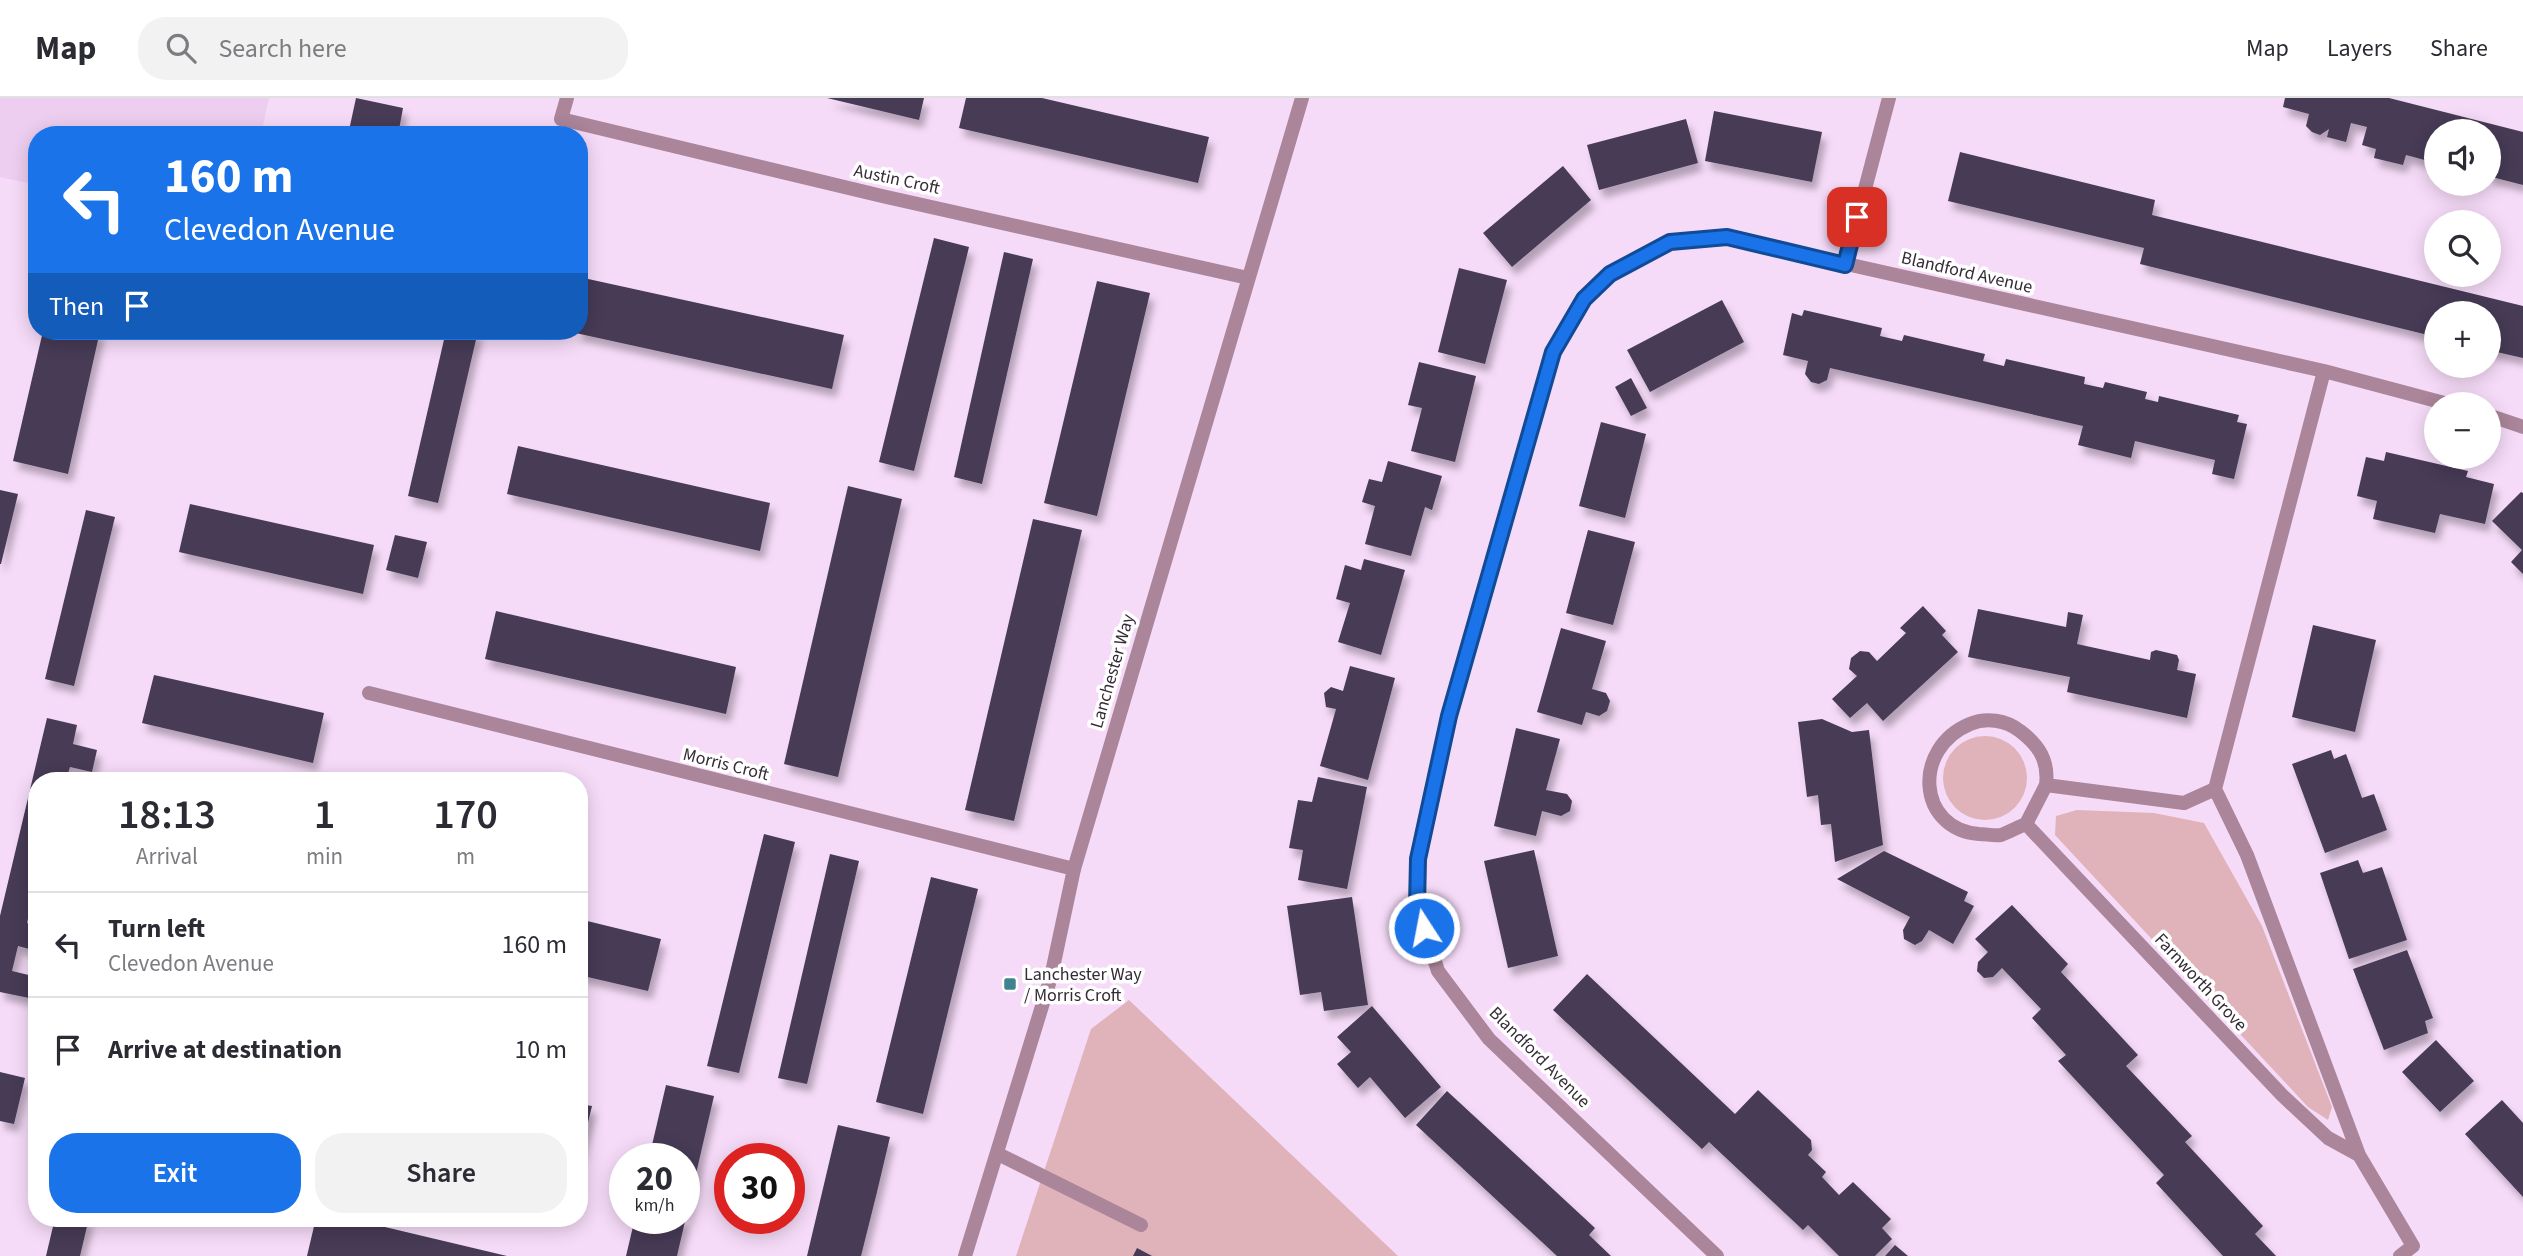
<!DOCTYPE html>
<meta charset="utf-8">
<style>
:root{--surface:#fff;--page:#f2f2f3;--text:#2b2b33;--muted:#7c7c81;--line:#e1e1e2;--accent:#1a73e8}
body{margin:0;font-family:"Source Sans 3",sans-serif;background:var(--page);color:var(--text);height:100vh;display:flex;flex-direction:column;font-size:26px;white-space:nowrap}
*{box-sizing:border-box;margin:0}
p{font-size:23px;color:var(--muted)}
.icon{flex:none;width:38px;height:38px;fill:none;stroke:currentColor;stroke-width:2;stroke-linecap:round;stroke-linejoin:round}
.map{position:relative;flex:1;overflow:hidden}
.panel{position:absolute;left:28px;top:674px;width:560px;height:455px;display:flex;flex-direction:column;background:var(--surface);border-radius:28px;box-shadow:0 4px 18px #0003}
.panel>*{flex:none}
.guide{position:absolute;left:28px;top:28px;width:560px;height:214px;border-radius:28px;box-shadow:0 4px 18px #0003;background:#1a73e8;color:#fff;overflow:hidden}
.buttons{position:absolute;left:2424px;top:21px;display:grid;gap:14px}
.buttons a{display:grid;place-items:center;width:77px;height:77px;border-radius:50%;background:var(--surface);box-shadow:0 4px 18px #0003;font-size:35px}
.speed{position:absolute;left:609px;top:1045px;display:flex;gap:14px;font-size:35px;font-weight:700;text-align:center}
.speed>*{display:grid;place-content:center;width:91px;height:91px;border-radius:50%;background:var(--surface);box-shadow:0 4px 18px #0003;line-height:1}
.speed small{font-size:18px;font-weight:400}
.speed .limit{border:10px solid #d22;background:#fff;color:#111}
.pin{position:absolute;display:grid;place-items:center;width:60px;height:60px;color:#fff;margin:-30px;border-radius:14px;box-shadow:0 4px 10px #0006}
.me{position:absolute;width:77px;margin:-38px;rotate:349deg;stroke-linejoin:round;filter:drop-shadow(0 0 5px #0008)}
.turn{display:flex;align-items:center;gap:24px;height:147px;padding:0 21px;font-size:32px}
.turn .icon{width:91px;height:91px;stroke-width:2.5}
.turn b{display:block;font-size:49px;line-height:60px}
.then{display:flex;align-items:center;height:66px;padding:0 21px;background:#0003;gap:14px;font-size:26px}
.eta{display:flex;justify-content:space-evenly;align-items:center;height:119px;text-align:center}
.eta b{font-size:42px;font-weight:600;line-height:49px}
.action{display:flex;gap:14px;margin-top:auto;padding:14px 21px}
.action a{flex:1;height:80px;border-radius:28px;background:var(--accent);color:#fff;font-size:28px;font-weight:600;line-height:80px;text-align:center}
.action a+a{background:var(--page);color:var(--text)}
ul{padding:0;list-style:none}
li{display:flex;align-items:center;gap:21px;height:105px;padding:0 21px;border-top:2px solid var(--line)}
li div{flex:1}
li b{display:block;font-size:26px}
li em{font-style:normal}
header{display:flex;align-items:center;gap:42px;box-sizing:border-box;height:98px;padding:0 35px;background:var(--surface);border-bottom:2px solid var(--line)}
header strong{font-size:33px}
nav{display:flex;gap:38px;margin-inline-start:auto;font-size:24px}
.search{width:490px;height:63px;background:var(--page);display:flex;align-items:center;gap:18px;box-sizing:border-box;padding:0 24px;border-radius:28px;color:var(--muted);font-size:26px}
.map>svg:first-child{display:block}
.built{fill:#eecef0}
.green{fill:#e0b2ba}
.building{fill:#463b57;filter:url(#shadow)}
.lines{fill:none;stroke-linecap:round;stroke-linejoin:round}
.service{stroke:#ab8599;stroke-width:14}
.minor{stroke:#ab8599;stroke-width:14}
.tertiary{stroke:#ab8599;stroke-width:14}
.route-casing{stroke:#114b97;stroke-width:18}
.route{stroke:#1a73e8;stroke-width:12}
.poi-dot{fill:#3f8392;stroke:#fff;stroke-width:2.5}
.labels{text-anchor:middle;stroke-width:7;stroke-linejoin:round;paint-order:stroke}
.street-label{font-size:18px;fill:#362c37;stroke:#fff}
.poi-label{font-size:18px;fill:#362c37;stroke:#fff;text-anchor:start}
</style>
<header>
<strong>Map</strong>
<div class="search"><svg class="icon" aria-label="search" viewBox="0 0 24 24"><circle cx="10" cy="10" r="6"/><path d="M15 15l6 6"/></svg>Search here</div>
<nav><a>Map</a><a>Layers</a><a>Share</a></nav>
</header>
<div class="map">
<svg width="2523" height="1158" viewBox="0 0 2523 1158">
<defs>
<filter id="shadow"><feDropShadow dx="4.5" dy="8" stdDeviation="3.5" flood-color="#0004"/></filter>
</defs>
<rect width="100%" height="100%" fill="#f6dbf8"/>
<path class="built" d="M0 0H269L261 37H37V87L0 79Z"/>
<path class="green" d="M1943 680a42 42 0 1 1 84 0a42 42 0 1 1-84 0Z
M2077 712 2154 715 2204 725 2262 828 2332 1009 2328 1022 2308 1009 2055 737 2056 718Z
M1129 902 1398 1158H1016L1091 931Z"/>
<path class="building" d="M356 0 403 10 398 37H348Z
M827 0H924L919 22Z
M966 0H1042L1209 39 1198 85 959 30Z
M2285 0H2389L2523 34V87L2488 78V33H2436V65L2406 57 2403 67 2374 60 2376 51 2362 47 2367 29 2351 25 2346 44 2327 39 2329 31 2320 37 2312 34 2306 28 2309 16 2283 9Z
M1714 13 1822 34 1812 84 1705 63Z
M1686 21 1698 65 1599 92 1587 47Z
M1960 54 2155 102 2152 117 2523 208V260L2488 252V215H2436V239L2140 166 2144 150 1948 103Z
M1563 68 1591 102 1512 169 1483 135Z
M934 140 969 149 914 373 879 364Z
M1004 154 1033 161 982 386 954 379Z
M1459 170 1507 182 1485 266 1438 254Z
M579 179 844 237 832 291 571 234 579 233Z
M1097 183 1150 195 1097 418 1044 405Z
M1722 202 1744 244 1650 294 1627 252Z
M1804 212 1882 230 1880 238 1902 243 1904 237 1985 256 1983 263 2004 268 2006 261 2085 279 2084 286 2103 290 2105 284 2147 294 2145 301 2158 304 2159 298 2239 317 2237 324 2247 326 2234 381 2212 376 2215 362 2135 343 2131 360 2078 347 2083 328 1830 270 1827 282 1819 286 1811 284 1805 276 1808 263 1783 257 1792 215 1802 218Z
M43 233H100L68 376 13 363Z
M446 233H478L438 405 408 398Z
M1419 264 1476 278 1455 364 1411 353 1422 310 1408 307Z
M1631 280 1647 310 1631 318 1615 289Z
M1601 324 1646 336 1625 420 1579 408Z
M518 348 770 405 760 453 507 396Z
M2386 354 2468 373 2466 379 2494 386 2485 426 2440 416 2435 435 2373 421 2377 403 2357 398 2366 359 2384 363Z
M1388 363 1442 378 1432 412 1425 409 1411 458 1365 446 1375 408 1362 404 1369 381 1382 384Z
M848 388 902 401 838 679 784 666Z
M0 392 18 396 1 466H0Z
M2521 394 2523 395V476L2511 464 2522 452 2492 423Z
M190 406 374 447 363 496 179 454Z
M86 412 115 419 74 588 45 581Z
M1033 421 1082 432 1014 723 965 712Z
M1588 432 1635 444 1613 527 1566 515Z
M395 437 427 444 418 480 386 472Z
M1364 461 1405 472 1381 557 1338 544 1350 505 1336 501 1345 467 1361 472Z
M1923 508 1946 533 1942 537 1958 554 1883 623 1867 605 1850 620 1832 601 1857 578 1849 571 1851 560 1860 553 1869 554 1877 563 1906 535 1900 530Z
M1978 511 2066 529 2068 514 2083 517 2077 546 2150 562 2151 554 2156 552 2177 557 2179 562 2177 572 2196 576 2187 620 2067 594 2070 579 1968 559Z
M496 513 736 569 726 616 485 561Z
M2313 527 2376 542 2355 634 2292 619Z
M1561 530 1606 543 1592 591 1606 595 1610 603 1607 613 1599 618 1586 614 1582 627 1537 614Z
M1350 568 1395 580 1368 682 1320 668 1336 611 1326 609 1324 595 1331 589 1343 593Z
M154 577 324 615 313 665 142 625Z
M47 620 77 627 73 646 97 652 92 674 70 669 66 682H37V808L31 807 27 825 37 827V853L18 848 12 873 37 879 34 901 0 894V818Z
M1822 621 1852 634 1869 632 1883 747 1835 764 1831 726 1821 727 1818 697 1807 699 1798 624Z
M1516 630 1560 641 1546 692 1567 696 1572 703 1570 713 1561 718 1542 713 1536 738 1494 728Z
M2331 652 2334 661 2346 656 2362 700 2374 696 2387 732 2325 755 2292 666Z
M1318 679 1367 689 1347 791 1298 782 1303 752 1289 750 1298 702 1312 704Z
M764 736 795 744 739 975 707 968Z
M1534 752 1558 858 1508 870 1484 763Z
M1884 753 1968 794 1964 803 1974 808 1953 846 1929 832 1922 843 1915 847 1904 841 1903 832 1910 819 1837 781Z
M830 756 859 763 807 986 778 980Z
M2358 762 2363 775 2382 769 2407 842 2349 861 2320 775Z
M931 779 978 791 923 1016 876 1004Z
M1352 799 1368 907 1324 913 1321 894 1300 897 1287 808Z
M2012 807 2068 866 2061 874 2138 957 2126 968 2192 1038 2185 1044 2263 1128 2255 1136 2276 1158H2223L2156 1085 2164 1077 2058 963 2066 957 2032 920 2041 911 2002 870 1993 879 1984 880 1977 873 1978 864 1988 854 1975 841Z
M579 821 661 841 648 893 579 877Z
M2407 852 2433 920 2425 923 2428 935 2384 952 2353 871Z
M1587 876 1735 1016 1758 992 1811 1042 1812 1052 1808 1057 1826 1074 1822 1079 1839 1097 1853 1084 1891 1121 1882 1130 1892 1141 1875 1158H1839L1808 1127 1803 1132 1709 1044 1702 1051 1553 912Z
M1372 908 1441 989 1405 1020 1370 979 1358 990 1337 966 1351 954 1337 939Z
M2436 942 2474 983 2440 1014 2402 974Z
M0 974 25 980 14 1026 0 1023Z
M666 987 714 998 677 1158H626L635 1120H684V1060H649Z
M1447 993 1595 1130 1589 1137 1611 1158H1557L1416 1027Z
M2502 1002 2523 1025V1099L2465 1036Z
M579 1006 592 1008 580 1057H579Z
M838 1027 890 1039 877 1094 861 1158H807Z
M55 1120H89L80 1158H46Z
M316 1120H347L507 1158H307Z
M1895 1147 1908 1158H1885Z
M1137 1150 1152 1158H1133Z"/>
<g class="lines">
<path class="service" d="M998 1056 1141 1127"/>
<path class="minor" d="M567 0 561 21 882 98 1248 180
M1845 167 1889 0
M2488 317 2523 329
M369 595 1074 771
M2215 691 2184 705 2046 687C2049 663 2039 647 2020 633 2006 622 1986 619 1970 626 1912 650 1917 731 1979 736 1986 736 1994 738 2001 737 2009 734 2018 729 2026 726L2282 997 2328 1040 2359 1057 2247 757 2215 691 2324 273
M2026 726 2046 687
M2359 1057 2413 1148 2400 1158
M1717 1158 1489 941 1438 873 1417 808 1418 761 1449 618 1553 254 1584 202 1610 176 1670 144 1726 139 2324 273 2448 306"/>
<path class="tertiary" d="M965 1158 1051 879 1074 771 1302 0"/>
</g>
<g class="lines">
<g class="route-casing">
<path id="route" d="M1424 830 1417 808 1418 761 1449 618 1553 254 1584 201 1610 176 1670 144 1727 139 1845 167 1857 119"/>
</g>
<use href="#route" class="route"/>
</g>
<rect class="poi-dot" x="1003" y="879" width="14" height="14" rx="3.5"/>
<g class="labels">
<g class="street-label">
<text transform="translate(897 81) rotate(12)" y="6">Austin Croft</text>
<text transform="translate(1967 174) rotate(13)" y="6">Blandford Avenue</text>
<text transform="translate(1112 573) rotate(-74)" y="6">Lanchester Way</text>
<text transform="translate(726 666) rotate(14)" y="6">Morris Croft</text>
<text transform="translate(2201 884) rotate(47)" y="6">Farnworth Grove</text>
<text transform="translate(1540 959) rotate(45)" y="6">Blandford Avenue</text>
</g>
<g class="poi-label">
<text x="1024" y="882">Lanchester Way<tspan x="1024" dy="21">/ Morris Croft</tspan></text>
</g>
</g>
</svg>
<div class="buttons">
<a><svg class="icon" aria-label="sound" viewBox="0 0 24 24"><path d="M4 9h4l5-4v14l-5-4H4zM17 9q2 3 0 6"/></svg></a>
<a><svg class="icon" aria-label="search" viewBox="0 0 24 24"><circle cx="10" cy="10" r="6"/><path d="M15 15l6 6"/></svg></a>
<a>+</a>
<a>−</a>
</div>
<div class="speed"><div>20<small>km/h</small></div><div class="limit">30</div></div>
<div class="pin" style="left:1857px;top:119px;background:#d93025"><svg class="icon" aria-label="arrive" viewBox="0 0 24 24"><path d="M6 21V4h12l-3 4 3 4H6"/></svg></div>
<svg class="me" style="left:1424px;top:830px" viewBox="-20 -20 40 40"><circle r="17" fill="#1a73e8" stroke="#fff" stroke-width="3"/><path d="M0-11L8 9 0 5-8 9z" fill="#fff"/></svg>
<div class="guide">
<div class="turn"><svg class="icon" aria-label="left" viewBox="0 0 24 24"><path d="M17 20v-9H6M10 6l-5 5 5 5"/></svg><div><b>160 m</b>Clevedon Avenue</div></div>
<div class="then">Then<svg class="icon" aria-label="arrive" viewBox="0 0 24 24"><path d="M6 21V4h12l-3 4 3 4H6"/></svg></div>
</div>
<section class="panel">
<div class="eta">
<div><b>18:13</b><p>Arrival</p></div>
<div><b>1</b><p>min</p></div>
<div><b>170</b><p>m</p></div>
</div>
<ul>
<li><svg class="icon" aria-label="left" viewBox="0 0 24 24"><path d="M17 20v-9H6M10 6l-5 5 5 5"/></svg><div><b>Turn left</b><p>Clevedon Avenue</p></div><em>160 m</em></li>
<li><svg class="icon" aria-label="arrive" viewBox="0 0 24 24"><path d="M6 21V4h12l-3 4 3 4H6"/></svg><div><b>Arrive at destination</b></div><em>10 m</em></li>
</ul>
<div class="action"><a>Exit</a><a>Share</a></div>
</section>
</div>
